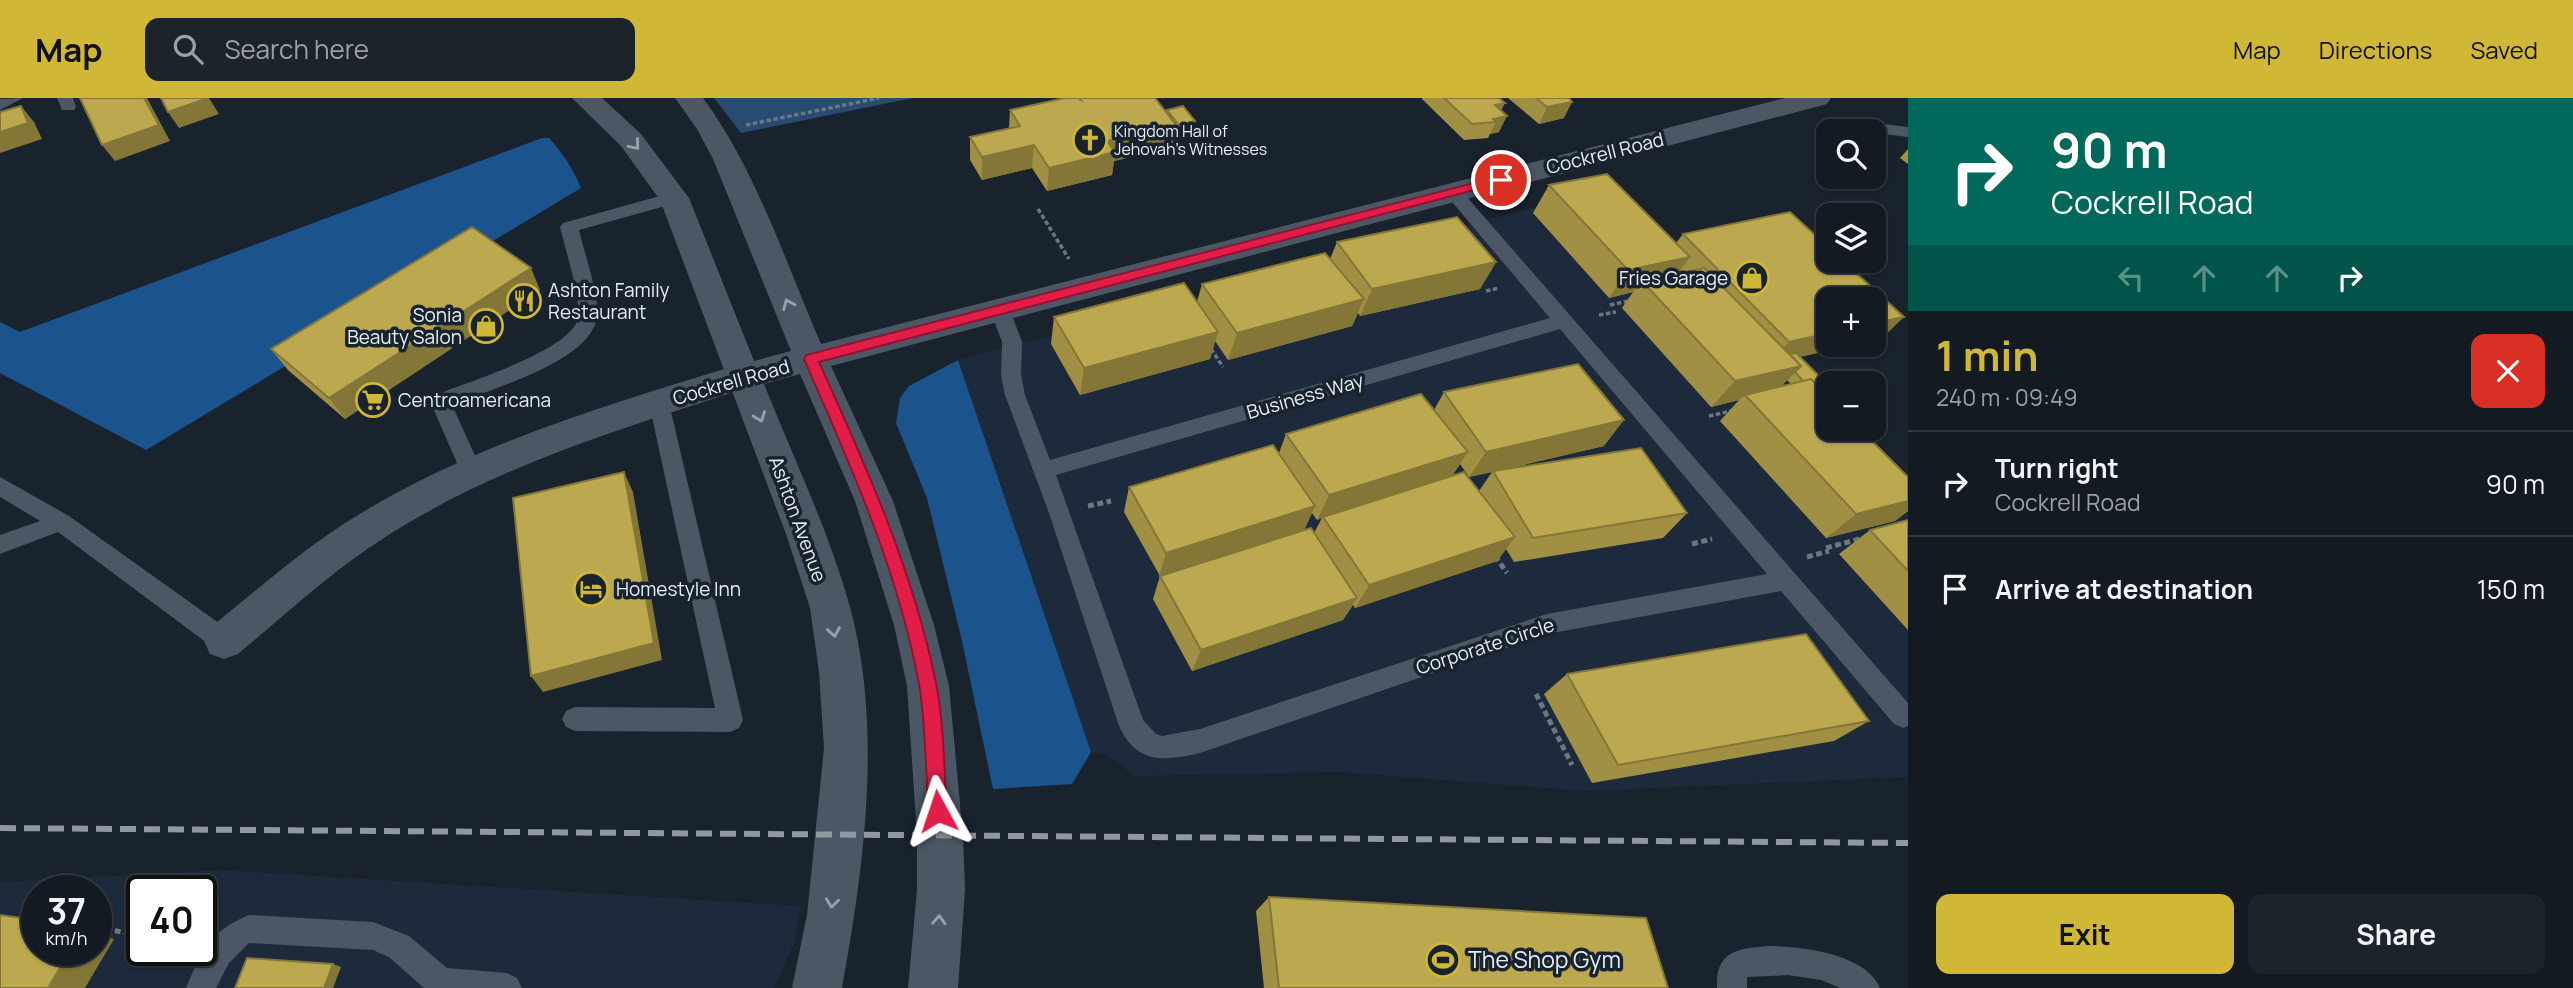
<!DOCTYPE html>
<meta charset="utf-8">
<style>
:root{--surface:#131a22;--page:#1c232a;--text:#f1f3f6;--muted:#9da1a5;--line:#323840;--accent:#d1b736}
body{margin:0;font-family:Manrope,sans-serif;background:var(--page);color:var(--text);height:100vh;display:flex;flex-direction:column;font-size:26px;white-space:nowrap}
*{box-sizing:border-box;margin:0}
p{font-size:23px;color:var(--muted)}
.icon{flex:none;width:38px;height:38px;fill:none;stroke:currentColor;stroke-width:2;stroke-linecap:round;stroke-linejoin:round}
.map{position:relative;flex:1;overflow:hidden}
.panel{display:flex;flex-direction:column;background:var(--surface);width:665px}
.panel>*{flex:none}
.guide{background:#00695c;color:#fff;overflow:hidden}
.fabs{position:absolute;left:1816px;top:21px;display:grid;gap:14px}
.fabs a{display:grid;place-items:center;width:70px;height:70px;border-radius:14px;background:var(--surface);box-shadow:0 2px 5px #0004,0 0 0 2px var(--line);font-size:35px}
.speed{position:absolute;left:21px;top:777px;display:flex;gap:14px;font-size:35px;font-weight:700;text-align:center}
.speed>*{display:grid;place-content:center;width:91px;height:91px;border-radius:50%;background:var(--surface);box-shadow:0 2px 5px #0004,0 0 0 2px var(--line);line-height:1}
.speed small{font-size:18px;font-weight:400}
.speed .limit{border:4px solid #111;border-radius:10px;background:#fff;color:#111}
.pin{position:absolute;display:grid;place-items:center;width:60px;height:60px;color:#fff;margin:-30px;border:4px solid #fff;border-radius:50%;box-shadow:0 2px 7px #0007}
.me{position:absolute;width:77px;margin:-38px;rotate:355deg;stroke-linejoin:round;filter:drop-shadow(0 0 5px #0008)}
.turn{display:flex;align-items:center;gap:24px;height:147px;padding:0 28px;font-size:32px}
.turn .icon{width:91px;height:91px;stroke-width:2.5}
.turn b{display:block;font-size:49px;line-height:60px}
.lanes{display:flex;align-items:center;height:66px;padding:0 28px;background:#0003;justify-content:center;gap:35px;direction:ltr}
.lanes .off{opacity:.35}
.round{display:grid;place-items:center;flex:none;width:74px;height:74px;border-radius:14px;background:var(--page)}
.head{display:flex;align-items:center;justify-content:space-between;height:119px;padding:0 28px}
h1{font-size:42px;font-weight:700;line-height:52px;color:var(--accent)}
.button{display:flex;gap:14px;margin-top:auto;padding:14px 28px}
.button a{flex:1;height:80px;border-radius:14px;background:var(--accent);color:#111;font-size:28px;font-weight:700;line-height:80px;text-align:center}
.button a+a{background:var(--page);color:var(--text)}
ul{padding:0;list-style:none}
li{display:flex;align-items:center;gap:21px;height:105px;padding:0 28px;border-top:2px solid var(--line)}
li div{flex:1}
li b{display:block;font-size:26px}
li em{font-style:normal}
header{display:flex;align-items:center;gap:42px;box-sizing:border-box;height:98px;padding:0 35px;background:var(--accent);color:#111}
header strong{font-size:33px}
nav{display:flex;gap:38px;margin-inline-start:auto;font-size:24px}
.search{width:490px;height:63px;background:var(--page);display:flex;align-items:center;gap:18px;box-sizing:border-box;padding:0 24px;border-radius:14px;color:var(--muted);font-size:26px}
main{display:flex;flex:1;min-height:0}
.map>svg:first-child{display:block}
.built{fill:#1c2a3b;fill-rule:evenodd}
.green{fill:#284b72}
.forest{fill:#1b538d}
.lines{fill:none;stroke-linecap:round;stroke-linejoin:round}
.path-far1{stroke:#6e7680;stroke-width:3.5;stroke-dasharray:4.5 2.5;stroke-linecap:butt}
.path{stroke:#6e7680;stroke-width:5;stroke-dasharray:6 3.5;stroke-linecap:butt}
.service{fill:#4b5764;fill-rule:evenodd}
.minor{fill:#4b5764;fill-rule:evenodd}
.tertiary{fill:#4b5764;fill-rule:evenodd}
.rail{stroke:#9098a1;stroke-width:6;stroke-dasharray:16 8;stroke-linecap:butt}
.wall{fill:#a19044;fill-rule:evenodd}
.shaded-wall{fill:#837637}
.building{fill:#bba84f;stroke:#837637;stroke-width:2}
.oneway{stroke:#98a2ac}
.route{fill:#e11d48;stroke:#92132f;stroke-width:2}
.labels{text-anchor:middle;stroke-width:7;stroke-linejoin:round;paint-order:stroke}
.far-poi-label{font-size:16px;fill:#e5ecf4;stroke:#19232e;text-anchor:start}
.street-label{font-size:19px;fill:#e5ecf4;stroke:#19232e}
.poi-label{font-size:19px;fill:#e5ecf4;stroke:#19232e;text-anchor:start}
.near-poi-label{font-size:23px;fill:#e5ecf4;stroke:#19232e;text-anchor:start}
</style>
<header>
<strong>Map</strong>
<div class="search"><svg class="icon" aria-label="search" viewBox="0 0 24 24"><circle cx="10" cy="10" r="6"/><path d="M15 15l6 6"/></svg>Search here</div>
<nav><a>Map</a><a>Directions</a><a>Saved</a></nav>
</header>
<main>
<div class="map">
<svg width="1908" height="890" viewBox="0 0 1908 890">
<rect width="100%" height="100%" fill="#19232e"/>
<path class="built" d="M1597 93 1908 418V679L1585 693 1340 674 1134 678 1107 656 1091 654 958 262Z
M221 772 801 808 795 843 774 890H0V784ZM37 793H96V852H37ZM142 793H201V852H142Z"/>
<path class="green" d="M714 0H913L741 35Z"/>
<path class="forest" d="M542 40H549C563 55 573 71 581 90L146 352 0 275V224L20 234Z
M958 262 1091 654 1072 686 993 691 962 543 927 400 896 325 900 300 909 288Z"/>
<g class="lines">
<path class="path-far1" d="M746 27 879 0
M1038 111 1069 161
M1486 193 1499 190
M1610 207 1633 202
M1599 217 1616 214
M1211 251 1223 269
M1709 318 1735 312"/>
<path class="path" d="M1088 408 1111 403
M1692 446 1712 441
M1826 450 1863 440
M1495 458 1507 475
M1807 459 1829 453
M1536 596 1572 667
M29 817 37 818
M96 829 127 835"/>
<path class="service" d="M23 0 0 12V1Z
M57 0H73L76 9 74 12H62Z
M1857 23 1908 29V39L1851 32 1849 28Z
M1453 88 1459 90 1908 605V628L1903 630 1894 626 1781 493 1547 536 1200 655C1165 663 1137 667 1119 628L1049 415 1005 297 1001 277 1002 244 990 212 993 207H1007L1010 212 1022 244 1021 277 1025 297 1050 362 1550 220 1447 98 1444 94ZM1560 231 1767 476 1547 516 1200 631 1162 638 1156 636 1143 622 1056 377Z
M674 94 683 100 680 104 579 132C584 154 599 196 597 217 595 263 489 291 452 307L483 375 480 381 472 384 464 381 430 303 433 298C463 285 572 253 578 220 581 200 565 150 560 129L563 125Z
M659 297 666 299 669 305 743 622 739 630 730 634 575 633 566 629 562 621 566 613 575 609 715 610 649 305 652 299Z
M0 379 69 418 233 535 236 543 233 551 224 554 215 551 58 434 0 456V437L40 423 0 399Z
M249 817 373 824 409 838 447 870 507 875 517 880 522 890H424L389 859 373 852 249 845 229 865 216 890H186C201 854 211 832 249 817Z
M1772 848C1804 849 1866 856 1880 890H1840L1821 882 1788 877 1747 879V890H1717C1715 851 1741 850 1772 848Z"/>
<path class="minor" d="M744 265 756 269 761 278 756 287C630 328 496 367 384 440 332 473 286 516 238 556L224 561 210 556 204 543 210 530C258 491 305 449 358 417 476 345 613 305 744 265Z"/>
<path class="tertiary" d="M572 0H602L641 36 689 100 754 263 791 253 713 61 697 31 675 0H703C755 70 786 165 821 246L1785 0H1831L1827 6 831 268 893 403 934 527 949 588 963 738 965 792 958 890H908L917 792V738L907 588 894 527 855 403 800 276 764 286C793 359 829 433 850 509 883 630 864 769 842 890H792L807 817 824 650 819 574 810 510 786 436 660 102 621 48Z"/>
<path class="rail" d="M0 730 1908 745"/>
</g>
<path class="wall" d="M1422 0H1499L1505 5 1501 12 1499 34 1490 36 1488 40 1464 42 1422 1Z
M1508 0H1569L1564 20 1539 26Z
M1010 12 1166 14 1167 12 1195 23 1193 32 1177 35 1175 32 1172 49 1114 63 1112 77 1047 93 1032 70 982 82 970 62V39L1009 30Z
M1908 51V66L1900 60Z
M1549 87 1676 145 1683 136 1881 241 1829 247H1855L1799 259 1829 331 1908 379V413L1895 423 1826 440 1720 323 1739 302 1711 309 1622 210 1633 194 1609 200 1533 115ZM1787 282 1791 286 1781 288Z
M1337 144 1496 164 1480 191 1360 218 1358 215 1352 228 1228 262 1215 243 1210 261 1080 297 1051 246 1054 219 1197 204 1202 186 1330 161Z
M540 192 345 321 288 272 271 251Z
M1444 294 1604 348 1506 371 1687 415 1663 440 1514 464 1506 451 1497 463 1355 510 1353 507 1343 522 1192 573 1153 501 1160 478 1124 414 1129 389 1279 355 1286 336 1434 312ZM1460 366 1469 379 1492 374 1479 393 1452 378ZM1312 415 1317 422 1322 420 1314 435 1304 432Z
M1908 422V532L1839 456 1870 432Z
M1567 576 1869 623 1834 643 1592 685 1544 596Z
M1269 799 1668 890H1264L1256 813Z"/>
<path class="shaded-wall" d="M144 0H147L170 43 115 63 102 47Z
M209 0 219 16 179 30 168 14Z
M1572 4 1564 20 1539 26 1547 9Z
M1505 5 1497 20 1507 18 1499 34 1490 36 1496 24H1492L1495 7Z
M21 8 34 24 42 41 0 55V34Z
M1195 23 1193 32 1177 35 1179 27Z
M1176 27 1172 49 1114 63 1112 77 1047 93 1049 70 1107 43Z
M1034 47 1032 70 982 82V59Z
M1690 159 1669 187 1642 183 1633 194 1609 200 1628 172Z
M1496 164 1480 191 1360 218 1372 191Z
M531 170 540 192 345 321 329 300Z
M1364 201 1352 228 1228 262 1237 235Z
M1904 219 1881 241 1874 243V225Z
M1218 234 1210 261 1080 297 1084 270Z
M1829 235V247H1855L1768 265 1789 244Z
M1801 268 1776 294 1745 297 1739 302 1711 309 1735 283Z
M1624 322 1604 348 1469 379 1486 354Z
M1468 354 1451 379 1323 419 1322 420 1317 422 1329 397Z
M624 374 633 394 662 562 543 594 531 578Z
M1908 403V413L1895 423 1826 440 1856 416Z
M1315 408 1304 433 1159 479 1166 455Z
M1515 439 1497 463 1355 510 1369 487Z
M1357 500 1343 522 1192 573 1201 552Z
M96 834 114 841 85 890H48L71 852H96Z
M333 866 341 869 333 890H324Z"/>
<path class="building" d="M80 0H144L159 27 102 47Z
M161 0H208L168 14Z
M1065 0H1078L1081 2 1080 0H1155L1176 27 1107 43 1115 54 1049 70 1034 47 982 59 970 39 1020 28 1010 12Z
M1444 0H1499L1505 5 1495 7 1507 18 1493 21 1496 24 1472 26Z
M1536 0H1569L1572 4 1547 9Z
M21 8 28 25 0 34V14Z
M1183 8 1195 23 1179 27 1167 12Z
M1607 76 1690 159 1628 172 1549 87Z
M1790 114 1829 150V163H1843L1904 219 1874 225V201H1829V235L1789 244 1683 136Z
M1457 119 1496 164 1372 191 1337 144Z
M472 129 531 170 329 300 271 251Z
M1325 155 1364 201 1237 235 1202 186Z
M1704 170 1801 268 1735 283 1642 183Z
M1184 185 1218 234 1084 270 1054 219Z
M1796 255 1829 288V299L1811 281 1803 283 1795 274 1801 268 1790 256Z
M1578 266 1624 322 1486 354 1444 294Z
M1811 281 1829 299V331H1860L1908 379V403L1856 416 1745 297Z
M1421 296 1468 354 1329 397 1286 336Z
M1273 347 1315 408 1166 455 1129 389Z
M1641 350 1687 415 1533 440 1493 373Z
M624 374 654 545 531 578 513 400Z
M1464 374 1515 439 1369 487 1323 419Z
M1908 422V473L1870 432Z
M1311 430 1357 500 1201 552 1160 478Z
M1806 536 1869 623 1618 667 1567 576Z
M1269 799 1646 820 1668 890H1279Z
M0 817 37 822V852H71L48 890H0Z
M247 860 333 866 324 890H235Z"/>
<defs><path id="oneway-chevron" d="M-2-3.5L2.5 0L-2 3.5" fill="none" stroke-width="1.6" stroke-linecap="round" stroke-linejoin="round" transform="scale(1.75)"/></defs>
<g class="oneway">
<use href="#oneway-chevron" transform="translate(635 47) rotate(49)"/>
<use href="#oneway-chevron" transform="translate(788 206) rotate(-113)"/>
<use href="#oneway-chevron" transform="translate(760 319) rotate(69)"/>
<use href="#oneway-chevron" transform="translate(834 534) rotate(80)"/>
<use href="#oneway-chevron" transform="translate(832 805) rotate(97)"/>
<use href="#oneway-chevron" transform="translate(939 822) rotate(-87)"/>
</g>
<path class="route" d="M1501 78 1505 79V84L819 264C866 368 913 472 936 585 944 626 944 671 947 713L945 719 938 722 931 719 929 713C925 671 926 627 919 586 898 472 850 366 804 261L806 257Z"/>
<defs>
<g id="church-ring" transform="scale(1.75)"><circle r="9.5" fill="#19232e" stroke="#d1b736" stroke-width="1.5"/><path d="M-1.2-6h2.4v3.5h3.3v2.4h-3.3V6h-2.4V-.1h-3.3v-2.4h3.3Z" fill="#d1b736"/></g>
<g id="shop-ring" transform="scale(1.75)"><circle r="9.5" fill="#19232e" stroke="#d1b736" stroke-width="1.5"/><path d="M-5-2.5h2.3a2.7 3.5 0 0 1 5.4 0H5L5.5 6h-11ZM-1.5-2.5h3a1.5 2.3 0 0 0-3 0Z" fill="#d1b736"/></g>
<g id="restaurant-ring" transform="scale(1.75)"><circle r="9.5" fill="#19232e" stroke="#d1b736" stroke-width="1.5"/><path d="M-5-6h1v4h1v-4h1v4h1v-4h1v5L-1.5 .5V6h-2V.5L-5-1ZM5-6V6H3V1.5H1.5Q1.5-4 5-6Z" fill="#d1b736"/></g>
<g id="supermarket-ring" transform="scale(1.75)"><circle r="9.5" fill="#19232e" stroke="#d1b736" stroke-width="1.5"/><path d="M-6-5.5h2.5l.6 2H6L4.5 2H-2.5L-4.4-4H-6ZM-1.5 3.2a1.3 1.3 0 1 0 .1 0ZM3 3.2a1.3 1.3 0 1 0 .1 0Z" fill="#d1b736"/></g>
<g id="hotel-ring" transform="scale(1.75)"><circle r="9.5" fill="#19232e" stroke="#d1b736" stroke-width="1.5"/><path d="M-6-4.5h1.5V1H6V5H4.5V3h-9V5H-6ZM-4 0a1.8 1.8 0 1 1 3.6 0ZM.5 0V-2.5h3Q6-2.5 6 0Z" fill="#d1b736"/></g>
<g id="stadium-ring" transform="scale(1.75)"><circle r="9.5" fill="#19232e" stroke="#d1b736" stroke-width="1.5"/><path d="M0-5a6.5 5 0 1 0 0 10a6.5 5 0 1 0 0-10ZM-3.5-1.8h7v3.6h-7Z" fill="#d1b736"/></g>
</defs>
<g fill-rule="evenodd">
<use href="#church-ring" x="1090" y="42"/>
<use href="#shop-ring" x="1752" y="180"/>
<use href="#restaurant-ring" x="524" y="203"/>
<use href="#shop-ring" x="486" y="228"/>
<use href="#supermarket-ring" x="373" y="302"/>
<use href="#hotel-ring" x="591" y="491"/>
<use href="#stadium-ring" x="1443" y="862"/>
</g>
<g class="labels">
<g class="far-poi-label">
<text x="1114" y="39">Kingdom Hall of<tspan x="1114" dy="18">Jehovah's Witnesses</tspan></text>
</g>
<g class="street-label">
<text transform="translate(1605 55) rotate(-14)" y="7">Cockrell Road</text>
<text transform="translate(731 284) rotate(-16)" y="7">Cockrell Road</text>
<text transform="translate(1305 298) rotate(-16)" y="7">Business Way</text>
<text transform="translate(798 421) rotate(70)" y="7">Ashton Avenue</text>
<text transform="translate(1485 548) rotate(-18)" y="7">Corporate Circle</text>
</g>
<g class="poi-label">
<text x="1728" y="187" text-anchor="end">Fries Garage</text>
<text x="548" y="199">Ashton Family<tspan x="548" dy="22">Restaurant</tspan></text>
<text x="462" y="224" text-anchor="end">Sonia<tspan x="462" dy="22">Beauty Salon</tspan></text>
<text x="398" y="309">Centroamericana</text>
<text x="616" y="498">Homestyle Inn</text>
</g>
<g class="near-poi-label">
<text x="1468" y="870">The Shop Gym</text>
</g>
</g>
</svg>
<div class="fabs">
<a><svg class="icon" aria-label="search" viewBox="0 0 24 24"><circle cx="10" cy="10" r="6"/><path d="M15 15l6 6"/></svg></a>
<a><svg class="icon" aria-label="layers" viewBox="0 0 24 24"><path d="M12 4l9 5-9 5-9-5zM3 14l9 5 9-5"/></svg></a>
<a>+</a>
<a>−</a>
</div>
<div class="speed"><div>37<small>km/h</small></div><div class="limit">40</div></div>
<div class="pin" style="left:1501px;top:82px;background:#d93025"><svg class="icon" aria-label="arrive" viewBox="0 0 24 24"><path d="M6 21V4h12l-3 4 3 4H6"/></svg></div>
<svg class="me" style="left:938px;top:713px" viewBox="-20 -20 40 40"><path d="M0-17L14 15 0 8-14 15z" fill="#e11d48" stroke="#fff" stroke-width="4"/></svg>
</div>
<section class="panel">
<div class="guide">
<div class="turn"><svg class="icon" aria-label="right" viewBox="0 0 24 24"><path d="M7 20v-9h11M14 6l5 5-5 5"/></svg><div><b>90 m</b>Cockrell Road</div></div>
<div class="lanes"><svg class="icon off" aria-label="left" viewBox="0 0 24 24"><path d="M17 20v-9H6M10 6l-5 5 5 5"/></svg><svg class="icon off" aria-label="ahead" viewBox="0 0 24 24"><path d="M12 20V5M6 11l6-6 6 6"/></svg><svg class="icon off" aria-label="ahead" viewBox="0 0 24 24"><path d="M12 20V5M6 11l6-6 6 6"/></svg><svg class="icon" aria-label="right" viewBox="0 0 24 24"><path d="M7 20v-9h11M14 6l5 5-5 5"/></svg></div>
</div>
<div class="head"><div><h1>1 min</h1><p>240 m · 09:49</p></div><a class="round" style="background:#d93025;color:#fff"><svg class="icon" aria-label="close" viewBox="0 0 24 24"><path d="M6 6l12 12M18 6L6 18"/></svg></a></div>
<ul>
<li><svg class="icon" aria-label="right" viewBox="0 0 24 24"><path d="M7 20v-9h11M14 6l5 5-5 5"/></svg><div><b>Turn right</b><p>Cockrell Road</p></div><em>90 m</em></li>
<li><svg class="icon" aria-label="arrive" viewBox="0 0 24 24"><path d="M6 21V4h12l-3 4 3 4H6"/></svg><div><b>Arrive at destination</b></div><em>150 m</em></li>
</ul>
<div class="button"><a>Exit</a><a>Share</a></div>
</section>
</main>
